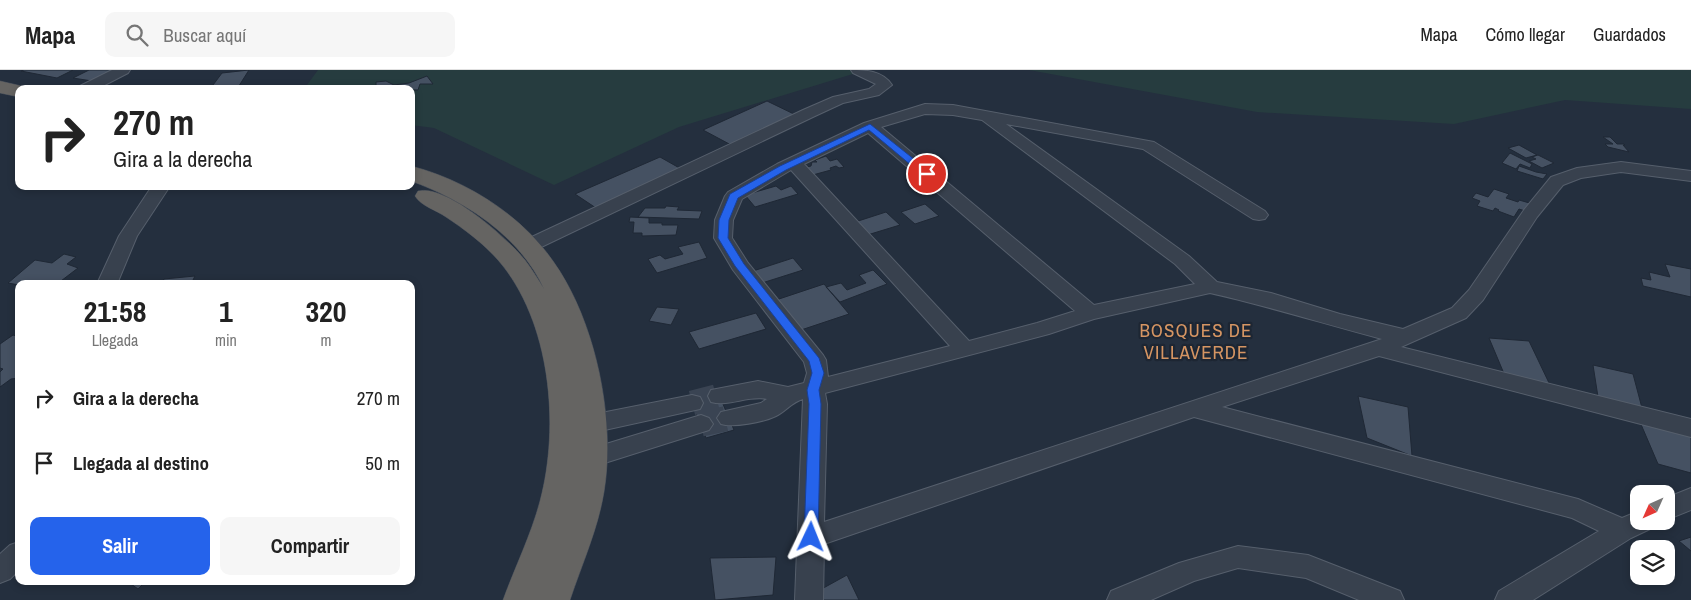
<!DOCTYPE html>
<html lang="es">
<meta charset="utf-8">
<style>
:root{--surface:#fff;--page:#f6f6f6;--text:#222;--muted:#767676;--line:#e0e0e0;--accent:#2563eb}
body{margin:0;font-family:"Archivo Narrow",sans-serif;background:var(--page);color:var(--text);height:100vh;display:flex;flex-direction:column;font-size:19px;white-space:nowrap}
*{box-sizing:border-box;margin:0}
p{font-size:16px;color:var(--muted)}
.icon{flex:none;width:28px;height:28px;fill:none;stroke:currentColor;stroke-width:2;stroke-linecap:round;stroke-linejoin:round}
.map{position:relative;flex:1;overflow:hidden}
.drawer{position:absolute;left:15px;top:210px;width:400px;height:305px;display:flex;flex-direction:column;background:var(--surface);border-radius:10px;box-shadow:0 2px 8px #0003}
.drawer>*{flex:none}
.guide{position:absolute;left:15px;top:15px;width:400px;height:105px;border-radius:10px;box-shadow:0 2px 8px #0003;background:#fff;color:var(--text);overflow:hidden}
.needle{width:32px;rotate:225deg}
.buttons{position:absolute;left:1630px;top:415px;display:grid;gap:10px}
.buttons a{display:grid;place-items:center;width:45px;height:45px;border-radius:10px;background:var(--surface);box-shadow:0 2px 8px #0003;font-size:25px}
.pin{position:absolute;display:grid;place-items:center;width:42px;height:42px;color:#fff;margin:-21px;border:2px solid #fff;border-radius:50%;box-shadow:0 1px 5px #0007}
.me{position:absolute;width:55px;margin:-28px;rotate:2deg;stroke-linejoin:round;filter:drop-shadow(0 0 4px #0008)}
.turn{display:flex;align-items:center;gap:18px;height:105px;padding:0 15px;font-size:22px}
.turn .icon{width:65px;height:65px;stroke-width:2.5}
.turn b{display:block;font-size:35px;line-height:42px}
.eta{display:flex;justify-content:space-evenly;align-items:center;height:85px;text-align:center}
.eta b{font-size:30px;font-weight:700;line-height:35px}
.cta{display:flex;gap:10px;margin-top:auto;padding:10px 15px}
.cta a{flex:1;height:58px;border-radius:10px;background:var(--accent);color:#fff;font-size:20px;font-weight:700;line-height:58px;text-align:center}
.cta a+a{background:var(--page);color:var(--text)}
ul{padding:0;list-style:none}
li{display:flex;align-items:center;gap:15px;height:65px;padding:0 15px}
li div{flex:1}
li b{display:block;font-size:19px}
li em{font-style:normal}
header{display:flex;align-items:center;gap:30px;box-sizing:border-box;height:70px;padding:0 25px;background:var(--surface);border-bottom:1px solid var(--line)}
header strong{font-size:24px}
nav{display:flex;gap:28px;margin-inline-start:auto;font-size:18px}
.search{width:350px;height:45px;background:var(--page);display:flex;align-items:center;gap:12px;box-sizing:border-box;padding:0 18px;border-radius:10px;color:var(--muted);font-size:19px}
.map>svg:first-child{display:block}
.green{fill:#263c3f}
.building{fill:#455162;stroke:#1f2835}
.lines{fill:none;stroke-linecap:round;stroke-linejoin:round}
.minor-tunnel{stroke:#3a4453;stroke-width:25;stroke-dasharray:25 12;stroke-linecap:butt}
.minor-casing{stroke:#565f6c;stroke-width:2}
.trunk-casing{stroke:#434c59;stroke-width:1}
.minor{fill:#38414e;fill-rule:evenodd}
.trunk{fill:#656462;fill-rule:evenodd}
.route{fill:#2563eb;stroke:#184099}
.labels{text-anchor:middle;stroke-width:4.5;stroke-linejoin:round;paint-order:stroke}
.neighbourhood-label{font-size:19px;letter-spacing:1px;fill:#d59563;stroke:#1d2633}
</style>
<header>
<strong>Mapa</strong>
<div class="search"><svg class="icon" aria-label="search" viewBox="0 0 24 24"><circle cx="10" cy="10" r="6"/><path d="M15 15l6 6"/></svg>Buscar aquí</div>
<nav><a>Mapa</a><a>Cómo llegar</a><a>Guardados</a></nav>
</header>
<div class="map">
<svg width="1691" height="530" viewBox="0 0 1691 530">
<rect width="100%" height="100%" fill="#242f3e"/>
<path class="green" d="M318 0H866L679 57 554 115 434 58 411 55V19H304Z
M1029 0H1691V39L1565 30 1454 54 1257 42Z"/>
<path class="building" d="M24 0H73L57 8 21 1Z
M89 0H113L92 11 73 8Z
M249 0 237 19H210L222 3Z
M427 6 433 14H420L418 20 376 19V12L386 11 394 15 409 13Z
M767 31 798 46 733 76 703 60Z
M1603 67H1610L1617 74H1624L1625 75H1623L1629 82 1608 77 1605 74H1613Z
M1519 75 1537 85 1526 88 1508 78Z
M1510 83 1532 94 1530 98 1520 94 1516 99 1502 93Z
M1538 85 1554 93 1542 98 1529 91 1536 89 1532 87Z
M826 86 830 91 837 89 844 97 839 98 836 96 830 98 831 100 809 106 803 98 811 96 812 92H817L815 90Z
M660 87 683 100 599 140 575 124Z
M1519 96 1536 102 1547 104 1543 109 1517 101Z
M776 116 781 120 791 116 798 124 755 137 745 125Z
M1494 119 1509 124 1506 128 1518 132 1519 130 1533 134 1528 142 1519 139 1514 147 1498 141 1499 140 1495 138 1493 141 1477 136 1480 131 1472 128 1476 123 1488 127Z
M925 134 939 146 915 154 901 142Z
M666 136 679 137 677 140 702 141 699 149 638 147 645 138H665Z
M886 142 900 155 864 166 852 153Z
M630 147 649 148V153H662V155H678L676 165 642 166V163H633L634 152H629Z
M699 172 707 188 657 203 648 189 660 185 665 189 683 184 678 177Z
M64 184 76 187 67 194 78 198 57 214 19 215 8 213 35 190 52 193Z
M793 188 803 200 762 213 753 201Z
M1665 194 1691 199V227L1643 216 1641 208 1651 210 1649 202 1670 207Z
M873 200 887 214 840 232 826 217 841 213 847 220 866 213 859 205Z
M195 206 191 214H161L164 209Z
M824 214 849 244 798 261 773 231Z
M657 237 679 239 671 255 649 251Z
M756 243 766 259 699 279 689 262Z
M13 265 19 267V308L11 309 0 317V302L3 299 0 298V274Z
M1489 268 1529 271 1550 315 1505 306Z
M1593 295 1633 304 1642 338 1598 327Z
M717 320 734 360 706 368 690 328Z
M1358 326 1408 337 1412 386 1367 368Z
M1640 352 1691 365V403L1658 394Z
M1691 467V481L1679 471Z
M776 487 773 525 715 530 710 488Z
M847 505 859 530H820L818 521Z
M127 511H146L138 519Z"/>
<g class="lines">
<path class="minor-tunnel" d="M692 333 719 326
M701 354 729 348"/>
<g class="minor-casing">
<path id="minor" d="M112 0H130L128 3 97 19H78L80 16Z
M851 0C866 0 883 1 892 15L879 25 843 33 815 46 535 180 528 182 521 180 519 176 521 172 803 40 833 27 869 19 876 14 853 3Z
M925 34 953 35 1154 72 1265 141 1268 145 1265 149 1259 150 1253 149 1143 79 1006 54 1189 186 1217 212 1271 223 1340 244 1403 259 1452 238 1469 220 1524 140 1551 107 1577 98 1621 92 1691 101V111L1621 102 1581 108 1563 115 1537 147 1483 230 1466 248 1401 277 1691 349V367L1379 286 1222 337 1578 429 1622 448 1639 441V451H1654L1650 459 1631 468 1533 530H1495L1499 521 1599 461 1572 448 1194 347 824 474 823 530H795L803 329C792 332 786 341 776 346 764 352 733 358 721 354L717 348 721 342 761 333 767 329C748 325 729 337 711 332L708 326 711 320 758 311 788 317 804 313 807 303 804 292 733 200 714 168 715 150 725 126 728 122 777 94 864 53ZM925 44 953 45 982 50 1175 194 1195 214 1094 235 881 57ZM868 63 1075 241 1037 253 969 271 804 94ZM791 100 950 276 828 307 826 290 823 285 748 193 732 168 733 150 742 129ZM1210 223C1268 236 1325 254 1382 269L824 452 827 334 825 323 1049 264 1094 249Z
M152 116H170L137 166 117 214H97L119 166Z
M692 325 700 327 703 333 700 339 591 363 583 360 579 354 583 348 591 345Z
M701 345 709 348 713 354 709 360 592 397 583 395 580 388 583 381Z
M1691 418V440L1666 450V428Z
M19 472V500L10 509 0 513V484L10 475Z
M1238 476 1308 485 1400 521 1404 530H1359L1306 508 1238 498 1194 511 1151 530H1107L1111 521 1179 493Z"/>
</g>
<g class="trunk-casing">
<path id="trunk" d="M0 11 26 17 27 19H19V27L0 23Z
M411 96C466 110 521 145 553 191 596 251 616 350 604 422 598 459 582 494 570 530H503C515 497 531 465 540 431 560 356 551 251 498 190 483 173 464 159 446 147 436 140 421 136 415 126L418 121C447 114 507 168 525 190 532 199 538 209 544 219 520 166 464 130 411 111Z"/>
</g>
<use href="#minor" class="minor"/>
<use href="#trunk" class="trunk"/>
</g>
<path class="route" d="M870 54 930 102V106H924L869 60 786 100 738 128 729 150 728 168 744 194 819 288 824 303 819 320 821 334 818 467 816 471 811 473 806 471 804 467 809 334 807 320 812 303 809 291 735 196 718 168 719 150 730 124 780 96Z"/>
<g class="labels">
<g class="neighbourhood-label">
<text x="1196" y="267">BOSQUES DE<tspan x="1196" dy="22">VILLAVERDE</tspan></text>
</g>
</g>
</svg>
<div class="buttons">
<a><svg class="needle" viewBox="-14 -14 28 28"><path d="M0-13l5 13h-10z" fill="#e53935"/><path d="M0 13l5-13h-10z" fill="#767676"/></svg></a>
<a><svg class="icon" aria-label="layers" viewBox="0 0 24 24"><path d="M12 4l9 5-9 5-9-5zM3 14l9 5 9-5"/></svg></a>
</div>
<div class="pin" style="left:927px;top:104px;background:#d93025"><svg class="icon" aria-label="arrive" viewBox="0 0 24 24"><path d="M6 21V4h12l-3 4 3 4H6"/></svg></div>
<svg class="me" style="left:811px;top:467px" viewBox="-20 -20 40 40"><path d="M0-17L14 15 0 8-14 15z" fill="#2563eb" stroke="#fff" stroke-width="4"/></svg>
<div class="guide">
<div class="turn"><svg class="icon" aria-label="right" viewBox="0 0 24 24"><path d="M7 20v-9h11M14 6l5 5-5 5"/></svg><div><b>270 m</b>Gira a la derecha</div></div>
</div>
<section class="drawer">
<div class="eta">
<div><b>21:58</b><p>Llegada</p></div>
<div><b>1</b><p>min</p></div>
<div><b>320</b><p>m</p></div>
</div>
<ul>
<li><svg class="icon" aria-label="right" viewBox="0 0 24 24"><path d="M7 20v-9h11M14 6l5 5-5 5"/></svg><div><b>Gira a la derecha</b></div><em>270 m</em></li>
<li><svg class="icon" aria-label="arrive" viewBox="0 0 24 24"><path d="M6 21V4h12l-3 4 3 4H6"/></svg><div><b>Llegada al destino</b></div><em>50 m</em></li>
</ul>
<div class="cta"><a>Salir</a><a>Compartir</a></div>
</section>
</div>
